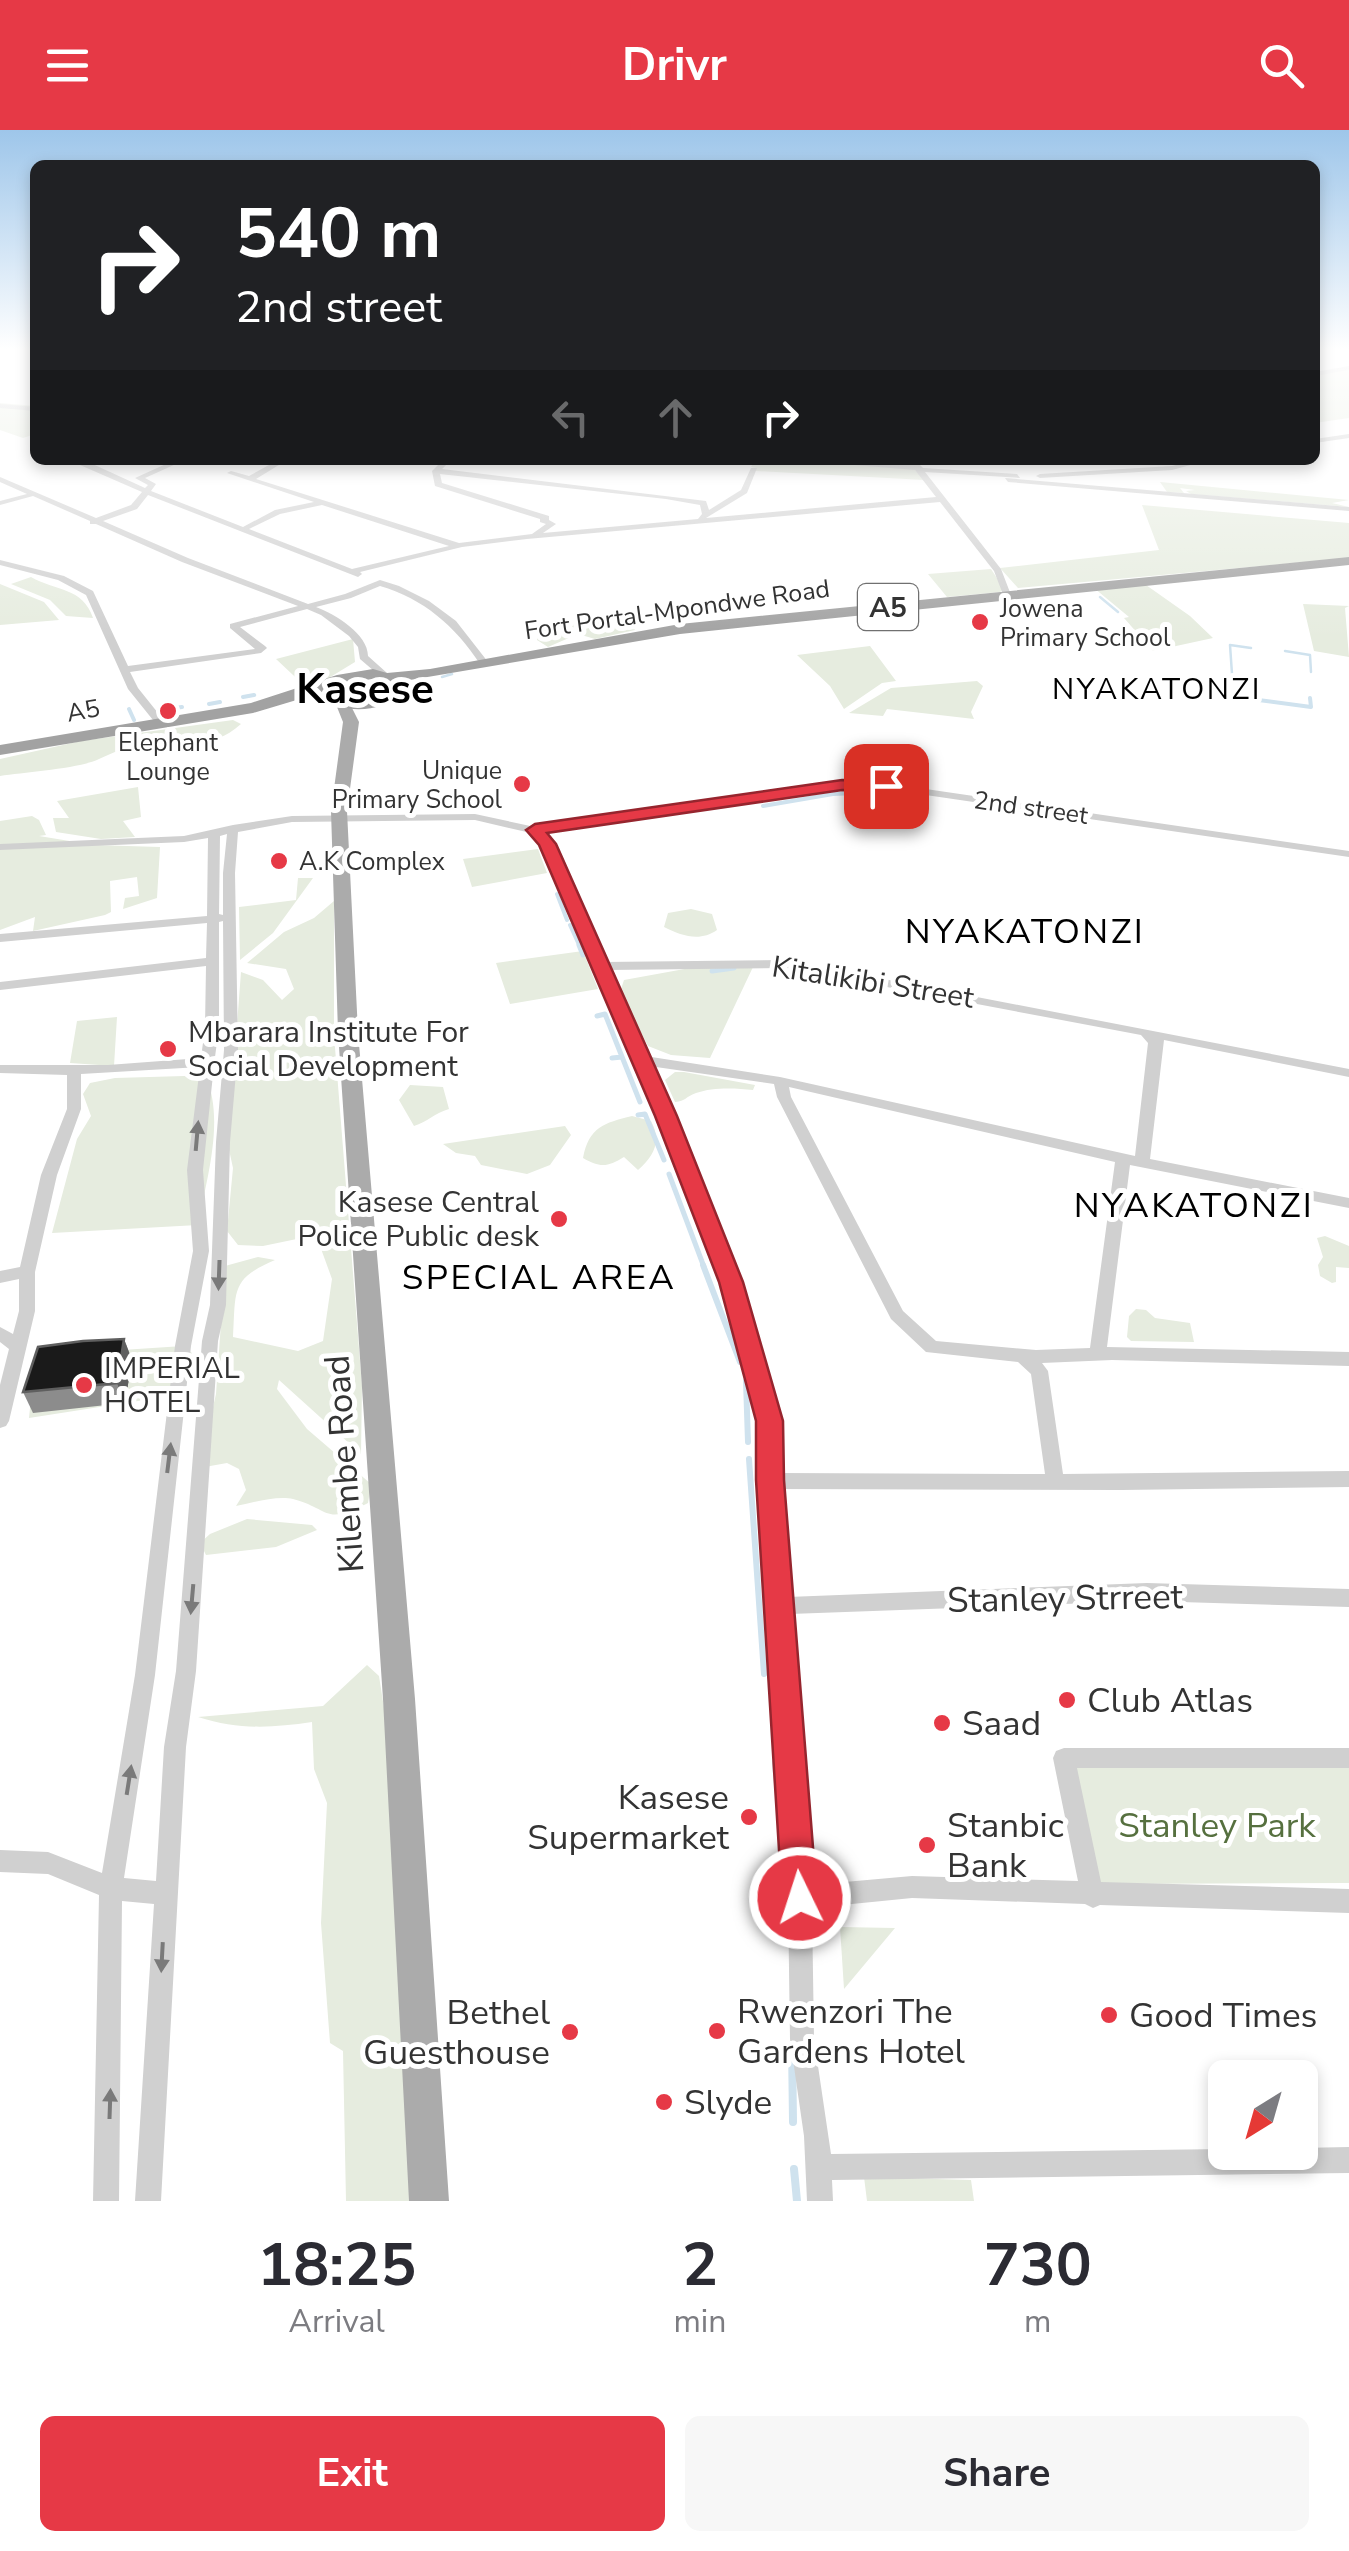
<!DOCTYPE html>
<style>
:root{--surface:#fff;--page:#f7f7f7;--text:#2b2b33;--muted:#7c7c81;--accent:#e63946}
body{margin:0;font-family:"Nunito Sans",sans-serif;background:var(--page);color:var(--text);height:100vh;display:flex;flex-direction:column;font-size:38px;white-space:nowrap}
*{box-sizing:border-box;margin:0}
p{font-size:32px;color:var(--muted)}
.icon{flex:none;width:55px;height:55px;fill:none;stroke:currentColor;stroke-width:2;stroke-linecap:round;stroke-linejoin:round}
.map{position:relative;height:2071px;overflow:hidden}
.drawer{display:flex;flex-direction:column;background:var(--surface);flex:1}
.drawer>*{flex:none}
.guide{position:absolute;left:30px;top:30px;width:1290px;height:305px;border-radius:15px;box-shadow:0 5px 15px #0003;background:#202124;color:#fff;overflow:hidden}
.needle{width:65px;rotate:217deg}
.tools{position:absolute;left:1208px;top:1930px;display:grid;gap:20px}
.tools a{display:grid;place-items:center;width:110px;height:110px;border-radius:15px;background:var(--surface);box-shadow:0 5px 15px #0003;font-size:50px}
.pin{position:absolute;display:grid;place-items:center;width:85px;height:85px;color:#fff;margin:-42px;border-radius:20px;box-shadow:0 5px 15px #0006}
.me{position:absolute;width:110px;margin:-55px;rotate:356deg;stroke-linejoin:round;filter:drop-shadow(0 0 8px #0008)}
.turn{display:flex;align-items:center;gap:35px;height:210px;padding:0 40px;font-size:45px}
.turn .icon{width:130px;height:130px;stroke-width:2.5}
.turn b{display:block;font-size:70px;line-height:85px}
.lanes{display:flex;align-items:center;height:95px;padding:0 40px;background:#0003;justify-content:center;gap:50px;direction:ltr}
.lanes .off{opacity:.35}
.eta{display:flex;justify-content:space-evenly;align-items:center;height:170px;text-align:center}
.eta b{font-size:60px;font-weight:700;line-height:70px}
.primary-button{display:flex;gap:20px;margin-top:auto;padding:20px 40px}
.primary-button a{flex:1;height:115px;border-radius:15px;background:var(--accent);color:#fff;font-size:40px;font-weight:700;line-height:115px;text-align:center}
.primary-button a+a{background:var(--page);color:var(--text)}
header{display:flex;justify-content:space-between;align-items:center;height:130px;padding:0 40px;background:var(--accent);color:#fff;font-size:45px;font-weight:700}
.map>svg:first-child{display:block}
.green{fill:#e6ecdf}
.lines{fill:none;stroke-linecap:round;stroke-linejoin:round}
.stream-far4{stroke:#cfe2ee;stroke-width:2.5}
.stream-far3{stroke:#cfe2ee;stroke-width:4}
.stream-far2{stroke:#cfe2ee;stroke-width:5}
.stream-far1{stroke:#cfe2ee;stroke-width:6}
.stream{stroke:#cfe2ee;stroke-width:8}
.minor{fill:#d0d0d0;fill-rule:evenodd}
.primary{fill:#ababab;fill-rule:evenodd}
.trunk{fill:#a2a2a2;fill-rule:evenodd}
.wall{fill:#8c8c8c}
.shaded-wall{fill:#5f5f5f}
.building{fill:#1a1a1a;stroke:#5f5f5f;stroke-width:2.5}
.oneway{fill:#7a7a7a}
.route{fill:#e63946;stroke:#96252e;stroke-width:2.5}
.poi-dot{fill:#e63946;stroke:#fff;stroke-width:4}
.labels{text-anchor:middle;stroke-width:10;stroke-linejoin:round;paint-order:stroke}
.far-poi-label{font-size:25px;fill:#333;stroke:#fff;text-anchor:start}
.far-street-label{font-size:25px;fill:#333;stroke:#fff}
.shield{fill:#fff;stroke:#707070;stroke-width:2.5}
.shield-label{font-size:28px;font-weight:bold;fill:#333}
.far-quarter-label{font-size:30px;letter-spacing:2.5px;fill:#000;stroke:#fff}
.street-label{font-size:30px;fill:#333;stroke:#fff}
.poi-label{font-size:30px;fill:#333;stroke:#fff;text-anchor:start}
.quarter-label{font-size:35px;letter-spacing:2.5px;fill:#000;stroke:#fff}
.near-street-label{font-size:35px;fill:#333;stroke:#fff}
.near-poi-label{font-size:35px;fill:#333;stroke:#fff;text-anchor:start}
.near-park-label{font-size:35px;fill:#56703f;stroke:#fff}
.far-town-label{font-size:42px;font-weight:bold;fill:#000;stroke:#fff}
</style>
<header><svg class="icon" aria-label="menu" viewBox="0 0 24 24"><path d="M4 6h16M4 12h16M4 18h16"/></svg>Drivr<svg class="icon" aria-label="search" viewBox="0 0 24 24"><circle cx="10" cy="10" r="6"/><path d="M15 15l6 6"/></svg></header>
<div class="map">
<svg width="1349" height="2071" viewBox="0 0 1349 2071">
<rect width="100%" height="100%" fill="#fff"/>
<path class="green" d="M1349 238V288L1315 293V244Z
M0 273 35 276V304L23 308 0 300Z
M756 330H828L829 333 913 338 925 350 756 341V338L751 337Z
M1160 352 1349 370 1332 373 1349 377 1191 364 1186 361 1195 360 1180 358 1184 363 1167 362Z
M1142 375 1349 393V428L1018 458 1000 438 1159 420Z
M991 439 1004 459 1000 462 947 467 928 444Z
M31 447C55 461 83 457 93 488L66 486 50 470 11 454Z
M0 454 44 472 59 490 0 495Z
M1146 455 1190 486 1213 508 1153 521 1124 488 1129 487 1094 458Z
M1303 474 1349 476 1345 478 1349 527 1314 521Z
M594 489 631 491 635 500 595 509 578 504 548 517 537 510 539 495Z
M353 509 355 532 309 560 276 529Z
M870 516 896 551 882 553 844 579 830 556 797 525Z
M977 551 983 556 971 582 974 589 887 579 883 586 849 583 891 558Z
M233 590 241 594C208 624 184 604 148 612 129 616 114 622 99 629 78 639 25 642 0 646V629L81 611Z
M138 657 141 687 123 691 135 707 101 709 56 702 53 688H69L57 671Z
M32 686 39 690 46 705 39 706 94 715 160 717 157 768 123 779 125 768 139 766 137 747 110 751 111 782 105 785 33 801 35 787 0 800V691Z
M538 719 547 743 472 757 463 729Z
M298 748H313L273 803 240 830 239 777 296 770Z
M334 771V905L362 1256 361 1324 279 1250 277 1259 307 1299 371 1354 368 1373C323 1396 331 1379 293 1369 277 1365 252 1373 236 1376L246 1360 239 1339 227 1333 199 1338 216 1264 225 1136 258 1127 275 1130C230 1149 236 1161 233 1207L298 1221 323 1211 332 1149 316 1105 263 1116 238 1115 227 1101 233 1038 228 1015 241 842 263 850 282 870 294 859 286 839 247 833 284 802 314 788Z
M691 779 712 784 717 800C700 812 682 806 664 797L668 783Z
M583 821 598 859 510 874 496 833Z
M701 836 753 837 710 928 671 925 648 916 620 862 624 850Z
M117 887 114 936 70 933 77 891Z
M675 942H684L755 955 753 960C735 958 713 957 696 963 685 967 686 971 675 972L665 950Z
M184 946 206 947C225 991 206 1051 198 1095L52 1103 77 1009 91 986 83 964 90 953 115 948Z
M410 955 443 957 449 979C435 983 427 992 414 996L399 970Z
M632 986 651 991C662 1011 654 1026 638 1040L624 1027C608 1037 600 1038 583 1028 589 997 604 993 632 986Z
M565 996 571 1005 550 1035 527 1044 481 1035 475 1026 456 1023 443 1014Z
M1325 1106 1349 1116V1138L1336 1137V1152L1332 1153 1320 1146 1318 1135 1323 1127 1317 1108Z
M1136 1179 1146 1180 1155 1188 1190 1193 1194 1212 1131 1211 1127 1207 1129 1186Z
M183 1216 192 1223 183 1264 29 1288 34 1238 46 1225Z
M247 1389 312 1395 317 1400 276 1417 206 1425 200 1413 210 1404Z
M367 1535 379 1546 392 1629 415 2071H346L343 1921 330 1913 321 1793 327 1673 314 1639 312 1592C271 1598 239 1600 198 1587L323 1576Z
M1073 1635 1349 1637V1753L1098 1754Z
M840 1797 895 1798 844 1859Z
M864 2047 971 2050 974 2071H867Z"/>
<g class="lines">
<path class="stream-far4" d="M1100 467 1118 482
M1285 521 1310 525 1311 542
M1232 544 1230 515 1251 518
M442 547 452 544
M243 567 255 565"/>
<path class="stream-far3" d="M243 567 254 565
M1243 568 1311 577 1310 568
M209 574 220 572
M129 579 134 590
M160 580 182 577
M763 676 833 664 878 662
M557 764 567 790
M570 795 580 817"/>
<path class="stream-far2" d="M579 815 583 825
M712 841 734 838
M597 886 605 884 640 972
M612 928 622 927
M638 985 645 984 664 1030
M669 1044 704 1137"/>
<path class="stream-far1" d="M703 1135 740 1232
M746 1251 748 1312
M749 1329 764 1544"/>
<path class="stream" d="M776 1633 785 1730
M792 1915 793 1992
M794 2039 797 2071"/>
<path class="minor" d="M1349 236V240L1315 246V242Z
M0 274 35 277V281L0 278Z
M1349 304V308L1315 313V309Z
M164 330H174L176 334 145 348 156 354 151 361 243 397 275 380 314 372 227 343 231 341 249 346 278 330H287L256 349 459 413 532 404 546 394 540 392V389L435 356 432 341 443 330H451L442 339 706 371 709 380 741 360 751 338H757L747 363 706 388 936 367 915 340 793 330 911 335 907 330H915L923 338 1017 344 1020 348 925 342 1001 439 1011 465 1004 467 994 441 940 372 527 409 462 417 360 442 362 444 358 447 148 365 137 379 103 391 188 428 308 474 345 464 380 450 399 456 429 471 456 491 488 532 480 534C455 496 424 469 380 456L351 468 316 477C335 484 368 504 368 526L387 543V547H381L360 529 358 517 349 506 321 485 307 479 240 497 265 516 267 518 261 523 130 542 138 558 166 593 161 596 157 595 128 559 86 465 58 450 0 435V430L64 446 93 461 128 536 255 519 230 498V494L298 476 182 432 96 394H90V391L33 366 0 375V371L27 364 0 352V347L96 388 131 375 142 362 80 335V331H86L145 358 148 355 135 348 166 334ZM440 344 666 369 700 375 702 384 698 389 543 403 556 394 549 390V386L442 353ZM322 375 449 416 352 439 249 399 280 384Z
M1196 330H1209L1172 340 1040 348 1036 346 1040 344 1172 336Z
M1005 348 1349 377V381L1008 352Z
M842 652H878L1349 721V727L878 658H842L543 702 553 714 604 832 786 830 1349 939V947L1164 910 1150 1029 1349 1068V1078L1130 1035 1107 1217 1349 1222V1236L1112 1230 1042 1233 1048 1241 1063 1344 1349 1341V1357L1121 1360 780 1359 788 1467 1147 1453 1349 1459V1477L1147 1471 790 1484 811 1755 912 1746 1078 1751 1053 1628 1056 1621 1064 1618H1349V1638H1077L1101 1752 1349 1759V1783L1100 1775 1093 1778 1085 1774 912 1768 812 1778 814 1909 831 2024 1225 2019V2022H1300V2018L1349 2017V2043L832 2050 833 2071H807L804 2006 790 1909 788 1768 761 1351C761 1234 719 1144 677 1038 634 929 587 822 542 715L531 703 475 690 292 692 238 702 235 743 238 920 230 1012 226 1175 218 1211 196 1541 186 1617 161 2071H135L154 1774 122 1771 119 2071H93L99 1765 48 1744 0 1742V1720L48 1722 102 1743 135 1545 175 1216 193 1121 187 1040 200 937 81 944V979L57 1045 35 1142V1181L9 1291 6 1296 0 1298V1255L9 1219 0 1212V1197L13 1204 19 1181V1149L0 1153V1141L20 1137 41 1045 67 979V945L0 943V935H108L201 928 205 897 206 836 0 860V852L206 828 207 793 0 812V804L207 786 208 708 184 712 0 720V714L184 706 233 695 292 686 475 684 535 697ZM227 704 223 743V785L219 784 220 706ZM223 791 224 920 216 1012 210 1175 202 1211 176 1541 164 1617 156 1751 124 1748 155 1545 191 1216 209 1121 203 1040 214 935 223 931 215 927 219 897V792ZM786 838 1141 905 1148 913 1135 1026 780 947 645 926 608 840ZM649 936 774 954 777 967 891 1189 926 1222 1018 1232 1031 1244 1045 1344 779 1343C778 1251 746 1169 711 1085 691 1035 671 985 649 936ZM789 957 1115 1032 1090 1218 1036 1220 936 1211 903 1181 791 967Z"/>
<path class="primary" d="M342 568 349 572 359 592 347 681 358 902 415 1569 449 2071H409L383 1569 338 902 331 681 343 592 335 572Z"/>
<path class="trunk" d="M1349 427V435L680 504 404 551V564C379 582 342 587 320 563L253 583 0 625V615L251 573 337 545 373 539 387 543 430 539 680 494ZM372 549 389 554 390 559C372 570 354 574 337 562L342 554Z"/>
</g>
<path class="wall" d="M124 1209 132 1230 125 1273 33 1283 23 1262Z"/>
<path class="shaded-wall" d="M124 1209 132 1230 125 1273 117 1253Z"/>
<path class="building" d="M124 1209 117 1253 23 1262 38 1217 83 1211Z"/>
<defs><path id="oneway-solid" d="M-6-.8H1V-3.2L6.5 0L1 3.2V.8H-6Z" transform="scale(2.5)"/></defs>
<g class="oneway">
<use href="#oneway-solid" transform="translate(197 1006) rotate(-85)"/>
<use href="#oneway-solid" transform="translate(219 1145) rotate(92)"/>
<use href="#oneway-solid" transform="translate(169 1328) rotate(-83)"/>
<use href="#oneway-solid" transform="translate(192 1469) rotate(95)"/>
<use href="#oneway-solid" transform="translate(129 1650) rotate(-81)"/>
<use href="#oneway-solid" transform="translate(162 1827) rotate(93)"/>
<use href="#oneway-solid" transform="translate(110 1974) rotate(-88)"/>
</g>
<linearGradient id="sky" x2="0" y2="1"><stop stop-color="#9ec6ea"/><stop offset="0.43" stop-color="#fff"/><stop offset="1" stop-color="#fff" stop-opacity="0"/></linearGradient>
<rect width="1349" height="509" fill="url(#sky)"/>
<path class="route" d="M842 650 886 651 894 656 886 661 842 660 547 703 556 714 677 986 743 1152 783 1291 784 1350 817 1768 812 1780 800 1786 787 1780 782 1768 756 1350V1291L719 1152 655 986 539 715 526 700 535 694Z"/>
<g class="poi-dot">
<circle cx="980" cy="492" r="10"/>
<circle cx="168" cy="581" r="10"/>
<circle cx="522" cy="654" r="10"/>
<circle cx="279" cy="731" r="10"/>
<circle cx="168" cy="919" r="10"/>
<circle cx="559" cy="1089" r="10"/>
<circle cx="84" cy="1255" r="10"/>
<circle cx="1067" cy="1570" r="10"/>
<circle cx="942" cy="1593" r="10"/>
<circle cx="749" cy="1687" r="10"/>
<circle cx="927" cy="1715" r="10"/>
<circle cx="1109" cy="1885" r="10"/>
<circle cx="717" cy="1901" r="10"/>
<circle cx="570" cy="1902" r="10"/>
<circle cx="664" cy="1972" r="10"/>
</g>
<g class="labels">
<g class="far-poi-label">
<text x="1000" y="487">Jowena<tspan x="1000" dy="29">Primary School</tspan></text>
<text x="168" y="621" text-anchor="middle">Elephant<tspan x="168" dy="29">Lounge</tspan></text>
<text x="502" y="649" text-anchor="end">Unique<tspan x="502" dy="29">Primary School</tspan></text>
<text x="299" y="740">A.K Complex</text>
</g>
<g class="far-street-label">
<text transform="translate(677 479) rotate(-8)" y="9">Fort Portal-Mpondwe Road</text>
<text transform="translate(83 580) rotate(-10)" y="9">A5</text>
<text transform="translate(1031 677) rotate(8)" y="9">2nd street</text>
</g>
<rect class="shield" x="858" y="454" width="60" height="46" rx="8"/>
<g class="shield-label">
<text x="888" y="487">A5</text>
</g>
<g class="far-quarter-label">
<text x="1157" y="569">NYAKATONZI</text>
</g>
<g class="street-label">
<text transform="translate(873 852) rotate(9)" y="10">Kitalikibi Street</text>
</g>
<g class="poi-label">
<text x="188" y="912">Mbarara Institute For<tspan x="188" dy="34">Social Development</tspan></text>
<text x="539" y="1082" text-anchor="end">Kasese Central<tspan x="539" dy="34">Police Public desk</tspan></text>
<text x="104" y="1248">IMPERIAL<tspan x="104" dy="34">HOTEL</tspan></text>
</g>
<g class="quarter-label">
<text x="1025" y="813">NYAKATONZI</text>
<text x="1194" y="1087">NYAKATONZI</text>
<text x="539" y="1159">SPECIAL AREA</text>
</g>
<g class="near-street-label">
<text transform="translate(344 1334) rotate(-94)" y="12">Kilembe Road</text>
<text transform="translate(1065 1468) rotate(-1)" y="12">Stanley Strreet</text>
</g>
<g class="near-poi-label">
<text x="1087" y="1582">Club Atlas</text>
<text x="962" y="1605">Saad</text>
<text x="729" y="1679" text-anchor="end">Kasese<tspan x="729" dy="40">Supermarket</tspan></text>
<text x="947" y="1707">Stanbic<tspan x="947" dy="40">Bank</tspan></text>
<text x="737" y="1893">Rwenzori The<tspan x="737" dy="40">Gardens Hotel</tspan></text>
<text x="550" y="1894" text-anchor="end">Bethel<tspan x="550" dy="40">Guesthouse</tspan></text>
<text x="1129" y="1897">Good Times</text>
<text x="684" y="1984">Slyde</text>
</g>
<g class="near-park-label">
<text x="1217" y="1707">Stanley Park</text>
</g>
<g class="far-town-label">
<text x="365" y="573">Kasese</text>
</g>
</g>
</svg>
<div class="tools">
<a><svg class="needle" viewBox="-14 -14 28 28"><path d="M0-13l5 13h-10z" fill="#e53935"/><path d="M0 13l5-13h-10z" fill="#7c7c81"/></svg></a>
</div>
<div class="pin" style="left:886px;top:656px;background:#d93025"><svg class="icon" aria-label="arrive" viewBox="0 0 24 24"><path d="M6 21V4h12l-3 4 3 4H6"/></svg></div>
<svg class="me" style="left:800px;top:1768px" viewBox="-20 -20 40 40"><circle r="17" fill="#e63946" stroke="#fff" stroke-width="3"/><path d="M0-11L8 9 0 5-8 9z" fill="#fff"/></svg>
<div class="guide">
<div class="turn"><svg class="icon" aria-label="right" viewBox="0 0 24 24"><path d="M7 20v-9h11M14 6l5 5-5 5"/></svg><div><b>540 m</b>2nd street</div></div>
<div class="lanes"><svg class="icon off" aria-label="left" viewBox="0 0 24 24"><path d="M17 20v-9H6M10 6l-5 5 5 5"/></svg><svg class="icon off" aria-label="ahead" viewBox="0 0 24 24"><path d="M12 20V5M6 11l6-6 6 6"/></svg><svg class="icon" aria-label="right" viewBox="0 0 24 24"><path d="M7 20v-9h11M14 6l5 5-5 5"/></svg></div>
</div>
</div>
<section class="drawer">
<div class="eta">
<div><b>18:25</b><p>Arrival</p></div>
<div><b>2</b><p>min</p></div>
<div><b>730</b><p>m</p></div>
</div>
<div class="primary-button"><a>Exit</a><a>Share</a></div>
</section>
